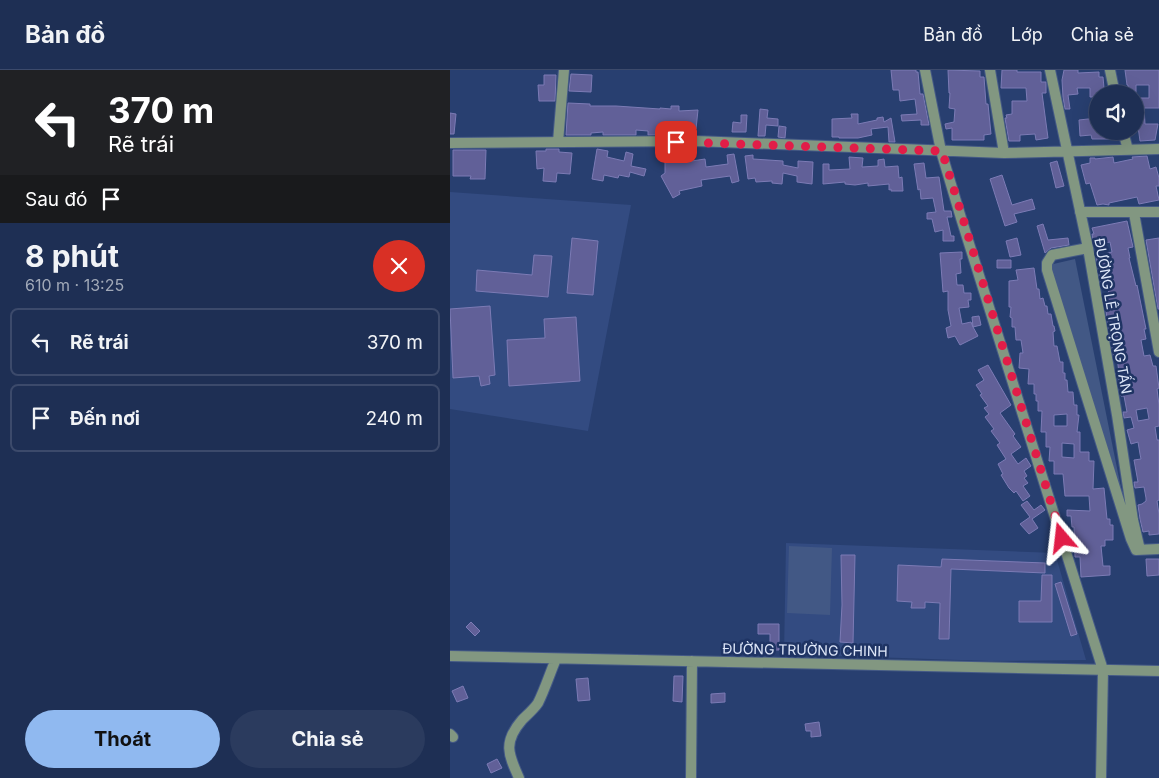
<!DOCTYPE html>
<html lang="vi">
<meta charset="utf-8">
<style>
:root{--surface:#1e2f54;--page:#2b3b5e;--text:#f1f3f6;--muted:#a1a9b8;--line:#3c4a6b;--accent:#90b9f0}
body{margin:0;font-family:Inter,sans-serif;background:var(--page);color:var(--text);height:100vh;display:flex;flex-direction:column;font-size:19px;white-space:nowrap}
*{box-sizing:border-box;margin:0}
p{font-size:16px;color:var(--muted)}
.icon{flex:none;width:28px;height:28px;fill:none;stroke:currentColor;stroke-width:2;stroke-linecap:round;stroke-linejoin:round}
.map{position:relative;flex:1;overflow:hidden}
.side{display:flex;flex-direction:column;background:var(--surface);width:450px}
.side>*{flex:none}
.top-card{background:#202124;color:#fff;overflow:hidden}
.fabs{position:absolute;left:639px;top:15px;display:grid;gap:10px}
.fabs a{display:grid;place-items:center;width:55px;height:55px;border-radius:50%;background:var(--surface);box-shadow:0 5px 20px #0002,0 0 0 1px var(--line);font-size:25px}
.pin{position:absolute;display:grid;place-items:center;width:42px;height:42px;color:#fff;margin:-21px;border-radius:10px;box-shadow:0 2px 8px #0006}
.me{position:absolute;width:55px;margin:-28px;rotate:343deg;stroke-linejoin:round;filter:drop-shadow(0 0 4px #0008)}
.turn{display:flex;align-items:center;gap:18px;height:105px;padding:0 25px;font-size:22px}
.turn .icon{width:65px;height:65px;stroke-width:2.5}
.turn b{display:block;font-size:35px;line-height:42px}
.then{display:flex;align-items:center;height:48px;padding:0 25px;background:#0003;gap:10px;font-size:19px}
.round{display:grid;place-items:center;flex:none;width:52px;height:52px;border-radius:26px;background:var(--page)}
.head{display:flex;align-items:center;justify-content:space-between;height:85px;padding:0 25px}
h1{font-size:30px;font-weight:700;line-height:38px}
.primary-button{display:flex;gap:10px;margin-top:auto;padding:10px 25px}
.primary-button a{flex:1;height:58px;border-radius:30px;background:var(--accent);color:#111;font-size:20px;font-weight:700;line-height:58px;text-align:center}
.primary-button a+a{background:var(--page);color:var(--text)}
ul{padding:0;list-style:none}
li{display:flex;align-items:center;gap:15px;height:68px;margin:0 10px 8px;padding:0 15px;border:2px solid var(--line);border-radius:8px}
li div{flex:1}
li b{display:block;font-size:19px}
li em{font-style:normal}
header{display:flex;align-items:center;gap:30px;box-sizing:border-box;height:70px;padding:0 25px;background:var(--surface);border-bottom:1px solid var(--line)}
header strong{font-size:24px}
nav{display:flex;gap:28px;margin-inline-start:auto;font-size:18px}
main{display:flex;flex:1;min-height:0}
.map>svg:first-child{display:block}
.built{fill:#334b81}
.green{fill:#425885}
.building{fill:#616098;stroke:#7c7bb5;fill-rule:evenodd}
.lines{fill:none;stroke-linecap:round;stroke-linejoin:round}
.minor-casing{stroke:#455a86;stroke-width:12}
.minor{stroke:#829781;stroke-width:10}
.route{stroke:#e11d48;stroke-width:9;stroke-dasharray:0 16.2}
.labels{text-anchor:middle;stroke-width:5;stroke-linejoin:round;paint-order:stroke}
.street-label{font-size:14px;fill:#dee7f9;stroke:#1f3464}
</style>
<header>
<strong>Bản đồ</strong>
<nav><a>Bản đồ</a><a>Lớp</a><a>Chia sẻ</a></nav>
</header>
<main>
<section class="side">
<div class="top-card">
<div class="turn"><svg class="icon" aria-label="left" viewBox="0 0 24 24"><path d="M17 20v-9H6M10 6l-5 5 5 5"/></svg><div><b>370 m</b>Rẽ trái</div></div>
<div class="then">Sau đó<svg class="icon" aria-label="arrive" viewBox="0 0 24 24"><path d="M6 21V4h12l-3 4 3 4H6"/></svg></div>
</div>
<div class="head"><div><h1>8 phút</h1><p>610 m · 13:25</p></div><a class="round" style="background:#d93025;color:#fff"><svg class="icon" aria-label="close" viewBox="0 0 24 24"><path d="M6 6l12 12M18 6L6 18"/></svg></a></div>
<ul>
<li><svg class="icon" aria-label="left" viewBox="0 0 24 24"><path d="M17 20v-9H6M10 6l-5 5 5 5"/></svg><div><b>Rẽ trái</b></div><em>370 m</em></li>
<li><svg class="icon" aria-label="arrive" viewBox="0 0 24 24"><path d="M6 21V4h12l-3 4 3 4H6"/></svg><div><b>Đến nơi</b></div><em>240 m</em></li>
</ul>
<div class="primary-button"><a>Thoát</a><a>Chia sẻ</a></div>
</section>
<div class="map">
<svg width="709" height="708" viewBox="0 0 709 708">
<rect width="100%" height="100%" fill="#283f70"/>
<path class="built" d="M0 122 181 135 138 361 0 339Z
M336 473 605 483 636 590 539 591 334 584Z"/>
<path class="green" d="M625 189 672 423 599 195Z
M339 476 382 478 380 545 337 543Z"/>
<path class="building" d="M441 0H466V2H468L470 24H473L479 55H471V50L452 51 451 45 467 44 465 29 450 31 449 20H443Z
M498 0 530 1V7H534L536 34H538L541 64 534 65V70H502V58L496 59 495 54 504 52 505 39 499 38 500 23H499Z
M552 0H567V2H591V12H596V23H592L598 68 586 70 585 64 570 65V71H559L555 48H557L556 45 562 44V31H577L576 18H551Z
M614 0H628V3L649 2V7H653L654 18H656V24H648V27H640V18H627L628 24 618 25 620 39H615L613 27 612 10Z
M675 0H709V38H694L695 54H708L705 70 690 71 687 49H685V28H699V15H686V24H678V15H677Z
M121 4 142 5 141 22 119 21Z
M94 5H106L105 31H89L88 15H94Z
M118 33 140 34V36H166L210 39V38L221 39V36H229V41L248 40 246 59H238L239 64 198 65V61L186 60V65H153V62L141 63V65H116Z
M310 39 318 40 317 48 328 49V56L316 55 315 66H308Z
M0 43 6 44 4 64H0Z
M401 44H408V54L427 50V48L433 47 434 52 441 48 445 72H439L438 57 421 59 422 65 408 68H389V67H382V49L402 48Z
M291 45H297L296 62H282L283 52 291 53Z
M647 48 648 61H664L665 69H642L641 65 630 66 629 50Z
M329 56 336 57 335 68 328 67Z
M96 79H109V82L122 83 120 104 107 103 106 112 93 111 94 98 87 99 86 81H96Z
M147 79 158 81 157 87 174 91 176 82 183 84 181 96 196 99 194 106 180 102 179 107 169 105 168 108 154 105 153 111 142 109Z
M3 80H36L35 109H20L21 106H3Z
M284 84 289 111 282 113 280 106 251 110 252 116 229 121 230 124 223 128 211 106 215 103V87L228 86 229 91 234 89 235 92 255 89 256 97 278 94 277 85Z
M303 85V89L333 91V95L348 98V91L363 92 362 114 347 112V106L333 103 332 114 322 113V111L306 112 305 108 298 109 295 86Z
M697 86 700 99 706 97 709 108V116H706L709 130 689 134 687 127 659 133V135L653 134 647 135 640 113 636 114 631 95 640 93V88H645V89L663 87 664 93 683 89 682 87Z
M399 87 413 88 412 97 428 96V90L434 89 435 97 448 96 449 108 452 107 453 121H441V119L439 120V114L418 116V113L405 115 395 114V112L373 114V94H379V100L400 99Z
M607 91 614 116 606 118 600 93Z
M474 93 476 108 489 107 494 141H501L502 147H497L501 166H504V171H493V160L485 162 482 149H477V143L486 142 483 128 471 129 470 119 468 120 464 94Z
M552 105 562 135 582 129 585 139 564 144 567 152 555 156 540 109Z
M677 151 683 177 678 178 680 188H679L686 216 687 215 696 259H694L696 269 691 270 694 286 700 285 703 296H706L709 318 707 319 709 335V356L705 357 707 370H709V430L707 431 709 444V464L699 465V461L693 462 690 449 688 435 692 434 696 431V428L694 417 685 418 684 412H688L684 390 691 389 690 384 688 372 681 374 677 360 684 358 681 347 674 348 673 342H677L674 326H671L670 309H668L667 303H669L667 287 664 288 653 224 659 223 656 211 651 212 646 186 662 182 660 172 644 175 642 164H644L642 158ZM697 338 699 349 688 351 686 340Z
M593 154 598 170 618 168 619 175 601 178 595 183 587 156Z
M122 168 148 171 143 225 117 223Z
M567 168 571 185 560 187 556 171Z
M709 168V239H708L696 170Z
M512 182V189H510L511 203 506 204 507 215H513L514 223H521V230H518L519 237 509 238 512 254 521 252 523 257 522 247 529 246 531 255 523 257 528 266 510 275 505 266 498 268 496 258 501 256 498 240V221L493 222 490 183Z
M84 185 102 186 98 227 26 221 27 200 82 205Z
M547 190H561V198H547Z
M584 198 587 219H589L590 229 593 228 595 236H597L598 244H601L603 256H604L605 261 603 262 604 276H607L610 292H613V303H615V310H617L618 322H623L624 335H627V345H629L627 362H630V382H639V391H644L643 419 654 418 657 449H660V455H663V470H655V476H651L653 496H660V505L631 507 630 487H625L624 457H622L621 446H617V440L640 441 639 426H615L613 404H604V391H599L600 377H596V362H591L592 341H588V331H586V324H584V314H578L579 299 569 298 570 283H573L571 270H566L565 257H562V248L560 247 561 237H559V211L568 210 566 200ZM617 344V356H604V345ZM612 373 624 374V388L612 387Z
M40 236 45 305 39 306 40 314 31 316 29 306 3 308 0 239Z
M126 247 130 311 59 316 57 270 95 268 94 249Z
M538 295 561 335 550 343 565 364 563 366 571 377 561 384 568 394 576 388 581 396 574 401 577 406 574 408 578 413 573 416 580 426 573 431 566 421 564 423 559 418 551 405 553 404 548 394 556 389 547 375 550 373 541 361 544 359 535 347 539 344 534 338 538 336 530 325 532 324 526 315 534 310 528 300Z
M577 431 584 440 591 435 595 440 582 449 588 458 579 464 570 454 580 447 571 435Z
M391 485H405L403 573 390 572 392 535Z
M492 489 595 493V503L501 499 499 569H489L490 533 475 532V538H461L462 532 447 531 448 495 491 497Z
M696 489H709V505L697 506Z
M592 505H602V552H569V531H591Z
M611 512 627 564 621 566 605 514Z
M21 552 30 561 25 566 16 557Z
M308 554H329V580H320V564H308Z
M224 606H233L232 632 223 631Z
M138 608 140 630 128 631 126 609Z
M13 616 18 628 7 632 2 621Z
M275 623V632L261 633V624Z
M369 652 371 666 361 667V661H356L355 654Z
M47 689 52 698 41 703 37 694Z"/>
<g class="lines">
<g class="minor-casing">
<path id="minor" d="M475 0 491 81 511 148 653 600 651 708
M540 0 554 83
M600 0 638 178 667 345 683 450 690 480
M660 0 665 24
M673 61 678 80
M108 72 114 0
M0 73 246 71 554 83 709 79
M630 142H709
M684 143 709 282
M638 178 602 185 597 193V200L681 469 686 480 709 479
M0 586 709 601
M0 664 3 667
M69 708C58 684 53 672 72 650 77 645 84 639 88 633 95 619 100 603 106 589
M241 708 242 591"/>
</g>
<use href="#minor" class="minor"/>
</g>
<g class="lines">
<path class="route" d="M226 72 492 81 612 468"/>
</g>
<g class="labels">
<g class="street-label">
<text transform="translate(663 246) rotate(80)" y="5">ĐƯỜNG LÊ TRỌNG TẤN</text>
<text transform="translate(355 580) rotate(1)" y="5">ĐƯỜNG TRƯỜNG CHINH</text>
</g>
</g>
</svg>
<div class="fabs">
<a><svg class="icon" aria-label="sound" viewBox="0 0 24 24"><path d="M4 9h4l5-4v14l-5-4H4zM17 9q2 3 0 6"/></svg></a>
</div>
<div class="pin" style="left:226px;top:72px;background:#d93025"><svg class="icon" aria-label="arrive" viewBox="0 0 24 24"><path d="M6 21V4h12l-3 4 3 4H6"/></svg></div>
<svg class="me" style="left:612px;top:468px" viewBox="-20 -20 40 40"><path d="M0-17L14 15 0 8-14 15z" fill="#e11d48" stroke="#fff" stroke-width="4"/></svg>
</div>
</main>
